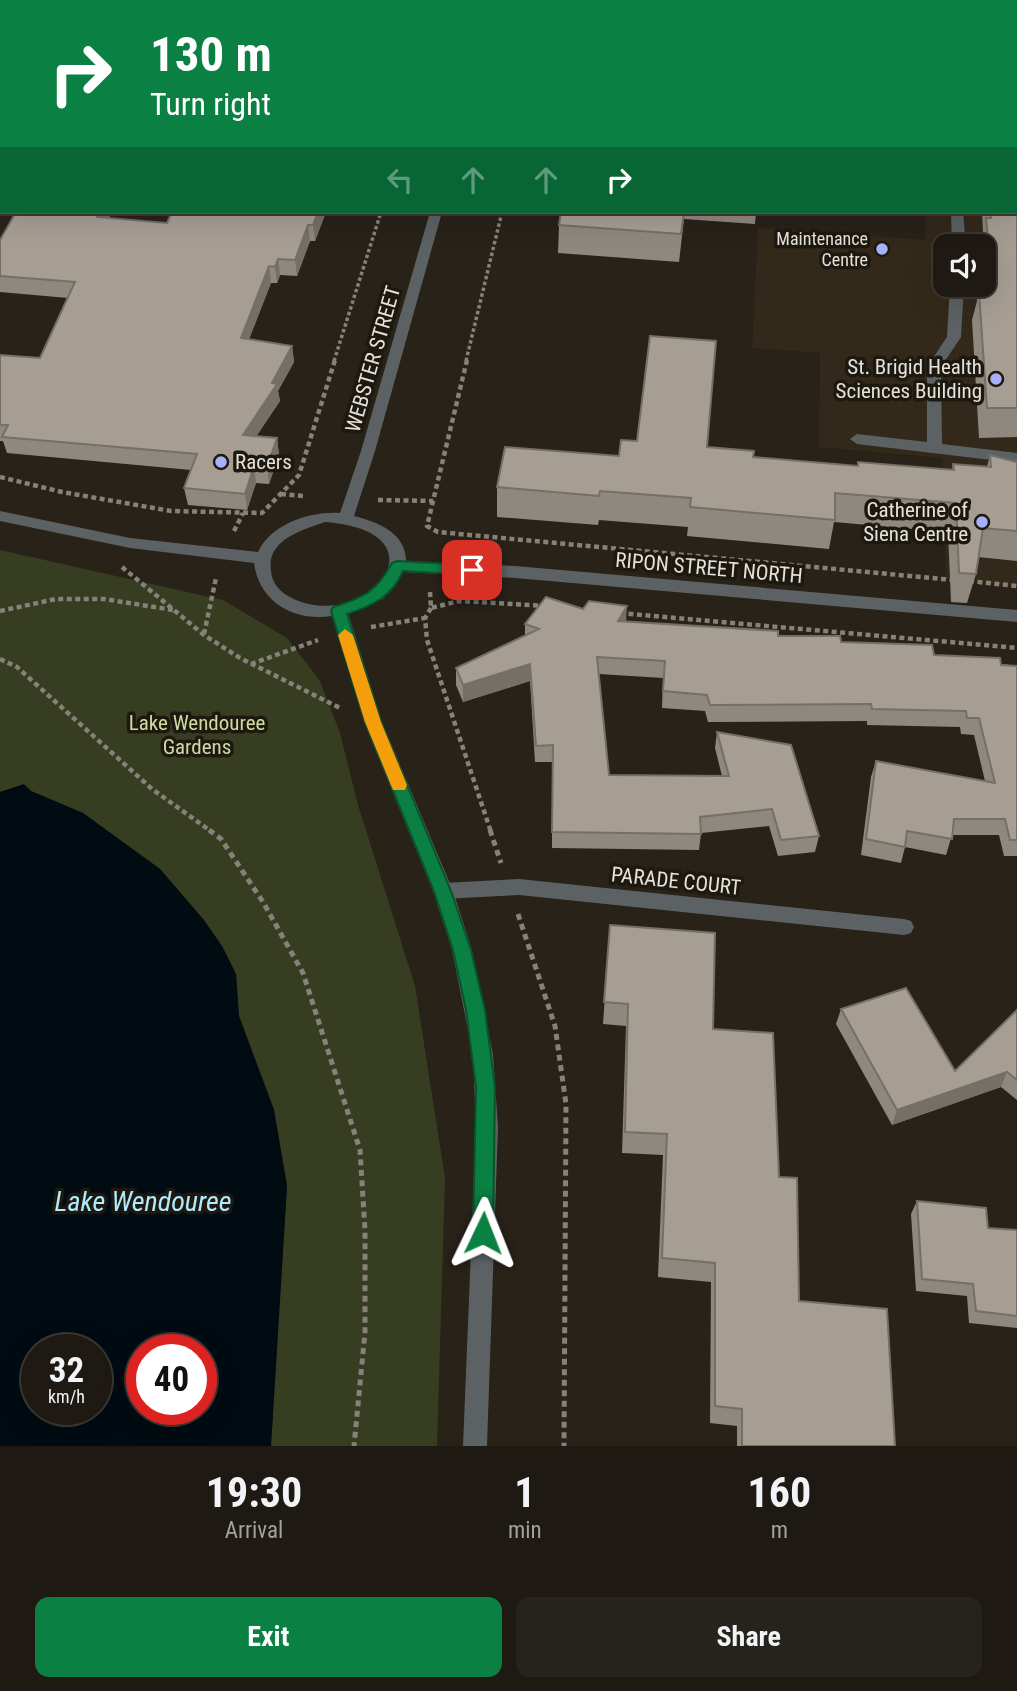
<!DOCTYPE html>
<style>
:root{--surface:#1e1a13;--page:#26231c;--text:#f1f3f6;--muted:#a1a1a0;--line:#3c3833;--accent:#0b8043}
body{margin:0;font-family:"Roboto Condensed",sans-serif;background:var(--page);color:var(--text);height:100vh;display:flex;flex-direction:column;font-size:26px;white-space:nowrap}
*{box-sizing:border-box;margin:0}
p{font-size:23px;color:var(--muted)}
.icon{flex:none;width:38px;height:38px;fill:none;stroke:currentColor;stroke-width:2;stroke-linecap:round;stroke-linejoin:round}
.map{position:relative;height:1446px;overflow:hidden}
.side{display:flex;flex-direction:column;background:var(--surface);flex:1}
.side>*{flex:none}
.top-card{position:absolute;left:0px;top:0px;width:1018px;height:214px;box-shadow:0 7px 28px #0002,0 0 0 2px var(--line);background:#0b8043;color:#fff;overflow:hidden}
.controls{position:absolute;left:933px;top:234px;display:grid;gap:14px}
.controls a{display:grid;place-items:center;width:63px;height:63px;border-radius:14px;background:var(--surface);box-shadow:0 7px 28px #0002,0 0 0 2px var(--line);font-size:35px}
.speed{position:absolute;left:21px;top:1334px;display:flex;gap:14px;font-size:35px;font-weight:700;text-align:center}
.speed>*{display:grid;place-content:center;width:91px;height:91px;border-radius:50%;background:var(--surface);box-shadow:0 7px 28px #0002,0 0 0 2px var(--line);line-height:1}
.speed small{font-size:18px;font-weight:400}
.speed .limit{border:10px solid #d22;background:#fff;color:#111}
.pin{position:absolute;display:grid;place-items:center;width:60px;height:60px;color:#fff;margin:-30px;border-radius:14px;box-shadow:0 4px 10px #0006}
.me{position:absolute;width:77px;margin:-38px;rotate:2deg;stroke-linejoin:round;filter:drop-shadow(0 0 5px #0008)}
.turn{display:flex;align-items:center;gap:24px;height:147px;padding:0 35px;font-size:32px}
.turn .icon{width:91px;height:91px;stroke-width:2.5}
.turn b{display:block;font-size:49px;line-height:60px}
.lanes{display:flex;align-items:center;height:66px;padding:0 35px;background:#0003;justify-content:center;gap:35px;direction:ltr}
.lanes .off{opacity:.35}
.eta{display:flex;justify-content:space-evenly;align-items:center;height:119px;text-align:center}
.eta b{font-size:42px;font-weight:700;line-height:49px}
.button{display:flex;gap:14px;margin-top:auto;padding:14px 35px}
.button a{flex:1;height:80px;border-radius:14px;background:var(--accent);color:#fff;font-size:28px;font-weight:700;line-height:80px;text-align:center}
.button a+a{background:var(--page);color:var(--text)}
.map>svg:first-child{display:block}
.built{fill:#33291b;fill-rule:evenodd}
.green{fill:#373d21}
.water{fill:#000c12;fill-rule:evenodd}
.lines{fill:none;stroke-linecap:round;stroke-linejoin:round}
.path-far2{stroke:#86817a;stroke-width:3.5;stroke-dasharray:3.5 2.5;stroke-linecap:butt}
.path-far1{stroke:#86817a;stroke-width:4.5;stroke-dasharray:5 3.5;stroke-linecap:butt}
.path{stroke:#86817a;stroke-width:5;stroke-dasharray:6 4.5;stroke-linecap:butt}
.service{fill:#5c6263;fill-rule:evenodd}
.minor{fill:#5c6263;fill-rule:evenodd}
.tertiary{fill:#5c6263;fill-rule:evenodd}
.wall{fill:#8f887e}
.shaded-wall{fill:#746f67}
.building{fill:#a69e93;stroke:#746f67;stroke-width:2}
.route{fill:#0b8043;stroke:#07532c;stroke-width:2}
.slow{fill:#f59e0b}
.poi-dot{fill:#a8b0fc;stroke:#1e1910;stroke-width:2.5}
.labels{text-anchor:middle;stroke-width:7;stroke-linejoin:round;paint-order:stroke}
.far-poi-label{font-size:18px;fill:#e5e2dc;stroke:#1e1910;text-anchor:end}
.street-label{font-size:21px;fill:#e5e2dc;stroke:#1e1910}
.poi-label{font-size:21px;fill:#e5e2dc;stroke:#1e1910;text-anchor:end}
.park-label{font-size:21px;fill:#cedc9f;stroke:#1e1910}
.near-water-label{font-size:28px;font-style:italic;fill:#b0eafd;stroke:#1e1910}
</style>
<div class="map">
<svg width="1017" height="1446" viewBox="0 0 1017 1446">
<rect width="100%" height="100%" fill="#282219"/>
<path class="built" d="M893 0H1017V586L946 579 942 458 819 447 820 353 752 348 758 228 926 240 925 212H1017V2ZM945 247H984V285H945Z"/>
<path class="green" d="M0 550 223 600 287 638 320 681 340 733 358 805 415 986 445 1178 437 1446H271L287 1186 274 1110 239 1016 236 974 222 946 203 920 160 869 83 813 31 791 24 785 0 792Z"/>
<path class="water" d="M24 784 31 791 83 813 160 869 204 920 222 946 236 974 239 1016 274 1110 287 1186 271 1446H0V792ZM37 1349H96V1409H37ZM142 1349H201V1409H142Z"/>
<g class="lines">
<path class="path-far2" d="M0 86 2 83
M0 207 2 204
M334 361 381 212
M466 361 502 212"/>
<path class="path-far1" d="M467 360 427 526 438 532 953 580
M0 477 62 492 171 511 262 513 299 475 335 360
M281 494 303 496
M378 500 433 501
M234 531 243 513
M122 567 204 635 240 658 340 708
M969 581 1017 586
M430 592 431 608 459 601 546 606
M431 608 425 618 427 640 491 832
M0 611 56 599H104L173 610
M620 613 1017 648
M371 627 425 618
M204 634 216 578
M0 659 17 667 152 789 212 832
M251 664 318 640"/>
<path class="path" d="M209 830 221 839 263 902 303 973 360 1150 365 1230V1332L354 1446
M490 830 501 863
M518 914 555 1026 566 1104 564 1446"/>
<path class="service" d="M951 212H963L966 247H952Z
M950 285H964L961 337 941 367 942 444 1017 453V463L857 444 850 439 857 434 927 442V367L947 337Z"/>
<path class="minor" d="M77 0H87L76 2Z
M2 120V129L0 130V121Z
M519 879 904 919 911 921 914 927 911 933 904 935 519 895 443 899 436 897 433 891 436 885 443 883Z"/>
<path class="tertiary" d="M492 0H502L491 2Z
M430 212H442L375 451 354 516C378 522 406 533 406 561L515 566 1017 610V622L515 578 404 572 383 599 348 613 382 722 453 891 472 950 493 1055 498 1127 487 1446H463L476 1127 473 1055 452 950 433 891 364 722 332 616C294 622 259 602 254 563L130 548 0 521V511L130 538 258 552C271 524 310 511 340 513L361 451ZM325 522C453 532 363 638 288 596 278 590 272 582 271 571 266 540 302 530 325 522Z"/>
</g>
<path class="wall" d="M1017 130V437L979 438 972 320 977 301 976 285H984V247L979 246 983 231 982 212H1017Z
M16 212H112L109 218 167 223 172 212H326L315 241H310L297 276 280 275 277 283H271L249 339 292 346 294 362 278 391 280 401 256 436 277 438 279 455 269 484 256 483 247 510 188 505 184 488 191 470 7 453 3 441H0V355L40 358 68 298 0 292V240Z
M561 212H756L755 224 684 219 679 262 558 253 559 225Z
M707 447 753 457 857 466 858 462 952 470 953 464 987 467 990 455 1017 462V561L978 557 976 574 967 603 951 602 948 532 834 522 829 549 687 536 688 527 599 520 598 525 497 517V487L619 456Z
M583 609 626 621 841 642 1017 666V856H1004L999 835H952L946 855 905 847 901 863 861 855 871 777 876 761 985 781 974 735 961 734 960 727 867 725V721L708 722 705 711 662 708 663 678 599 674 609 775 722 776 715 748 717 732 819 836 815 852 778 856 769 826 701 833 699 850 552 848V762H535L530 681 463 702 456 685V668L525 635V624Z
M610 925 713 1029 779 1177 799 1301 895 1446H737V1426L710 1423 711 1282 658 1277 663 1155 622 1153 626 1026 603 1024Z
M841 1009 955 1071 1017 1010V1100L1001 1087 892 1125 836 1024Z
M917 1201 988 1228 1017 1230V1328L969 1323 967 1296 916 1291 911 1214Z"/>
<path class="shaded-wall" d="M6 0H20L19 2H5Z
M196 0H207L206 2H195Z
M2 15V35L0 37V17Z
M100 212H112L101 233 97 217Z
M318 212H326L315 241 313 225Z
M308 225 310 241 297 276 295 260Z
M278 259 280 275 277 283 275 267Z
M269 266 271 283 243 355 241 338Z
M292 346 294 362 278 391 280 401 246 452 243 435Z
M277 438 279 455 269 484 267 467Z
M254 466 256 483 247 510 245 494Z
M627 606 626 623 618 621Z
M530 664V681L463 702V685Z
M1007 1072 1001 1087 892 1125 897 1110Z"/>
<path class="building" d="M0 0H6L5 2H2V15L0 17Z
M133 0H196L195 2H132Z
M281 0H400L399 2H280Z
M598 0H899V2H598Z
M1017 130V408H987L979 292H986L983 241H988L986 218H991L990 212H1017Z
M16 212H100L97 217 167 223 172 212H318L313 225H308L295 260 278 259 275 267 269 266 241 338 292 346 272 383 277 384 243 435 277 438 267 467 254 466 245 494 184 488 197 454 2 437 8 425H0V355L40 358 75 282 0 276V240Z
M561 212H684L681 234 559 225Z
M650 336 716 341 707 447 754 451 753 457 858 466V462L954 470 953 464 991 467 990 455 1017 462V531L983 528 976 574 959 573 956 503 835 493V520L690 507 691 498 600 491 599 496 497 487 505 447 619 456 621 440 637 441Z
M546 597 583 609 589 601 627 606 618 621 778 631V636H840L841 642 932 645 934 655 1000 658 1001 665 1017 666V840H1010L1005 819H954L952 839 907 831 905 847 866 839 876 761 995 783 979 718H967L966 711 872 709 871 704 710 705 707 695 663 691 665 661 597 657 609 775 729 776 717 732 791 745 819 836 781 840 772 809 700 817 701 834 552 832 553 745 536 746 530 664 463 685 456 668 539 629 525 624Z
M610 925 715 933 713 1029 773 1033 779 1177 797 1178 799 1301 887 1309 895 1446H742V1409L715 1406V1263L662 1258 667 1134 625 1132 628 1004 604 1002Z
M906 988 955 1071 1017 1010V1080L1007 1072 897 1110 841 1009Z
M917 1201 986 1208 988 1228 1017 1230V1316L976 1311 973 1284 922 1279Z"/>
<path class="route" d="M397 561 472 565 479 570 472 575 403 571C392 597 372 606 347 614L381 722 451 891 471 950 485 1010 495 1087 493 1233 490 1240 483 1243 476 1240 473 1233 476 1087 466 1010 453 950 434 891 365 722 331 611 333 607C365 597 376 592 392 563Z"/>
<path class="slow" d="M345 629 353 635 381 722 407 785 405 790H393L365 722 338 635Z"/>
<g class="poi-dot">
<circle cx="882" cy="249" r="7"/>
<circle cx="996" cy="379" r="7"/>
<circle cx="221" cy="462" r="7"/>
<circle cx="982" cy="522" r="7"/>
</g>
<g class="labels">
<g class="far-poi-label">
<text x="868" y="245">Maintenance<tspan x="868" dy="21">Centre</tspan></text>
</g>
<g class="street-label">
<text transform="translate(373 359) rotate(-74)" y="7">WEBSTER STREET</text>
<text transform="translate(709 568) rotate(5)" y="7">RIPON STREET NORTH</text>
<text transform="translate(676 881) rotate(6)" y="7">PARADE COURT</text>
</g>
<g class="poi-label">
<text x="982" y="374">St. Brigid Health<tspan x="982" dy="24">Sciences Building</tspan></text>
<text x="235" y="469" text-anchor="start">Racers</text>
<text x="968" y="517">Catherine of<tspan x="968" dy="24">Siena Centre</tspan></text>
</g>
<g class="park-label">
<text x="197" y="730">Lake Wendouree<tspan x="197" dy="24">Gardens</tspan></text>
</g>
<g class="near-water-label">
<text x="143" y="1211">Lake Wendouree</text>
</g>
</g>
</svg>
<div class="controls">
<a><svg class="icon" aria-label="sound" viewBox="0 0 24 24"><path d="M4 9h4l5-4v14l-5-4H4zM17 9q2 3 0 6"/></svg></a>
</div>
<div class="speed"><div>32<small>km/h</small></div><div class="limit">40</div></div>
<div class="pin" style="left:472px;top:570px;background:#d93025"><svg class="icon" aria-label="arrive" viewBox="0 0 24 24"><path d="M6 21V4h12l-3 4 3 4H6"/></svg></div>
<svg class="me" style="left:483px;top:1233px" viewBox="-20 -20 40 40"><path d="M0-17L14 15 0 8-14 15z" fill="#0b8043" stroke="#fff" stroke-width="4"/></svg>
<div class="top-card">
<div class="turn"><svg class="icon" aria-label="right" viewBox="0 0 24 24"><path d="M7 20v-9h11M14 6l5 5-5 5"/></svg><div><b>130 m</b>Turn right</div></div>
<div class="lanes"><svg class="icon off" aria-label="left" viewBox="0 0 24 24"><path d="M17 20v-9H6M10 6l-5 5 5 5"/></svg><svg class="icon off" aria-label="ahead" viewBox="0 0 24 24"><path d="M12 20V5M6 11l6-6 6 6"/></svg><svg class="icon off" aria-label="ahead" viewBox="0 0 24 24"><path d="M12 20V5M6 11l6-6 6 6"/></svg><svg class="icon" aria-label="right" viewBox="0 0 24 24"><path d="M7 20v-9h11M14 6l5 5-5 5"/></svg></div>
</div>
</div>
<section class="side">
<div class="eta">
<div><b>19:30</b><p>Arrival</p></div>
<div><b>1</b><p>min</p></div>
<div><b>160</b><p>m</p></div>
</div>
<div class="button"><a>Exit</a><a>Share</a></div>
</section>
